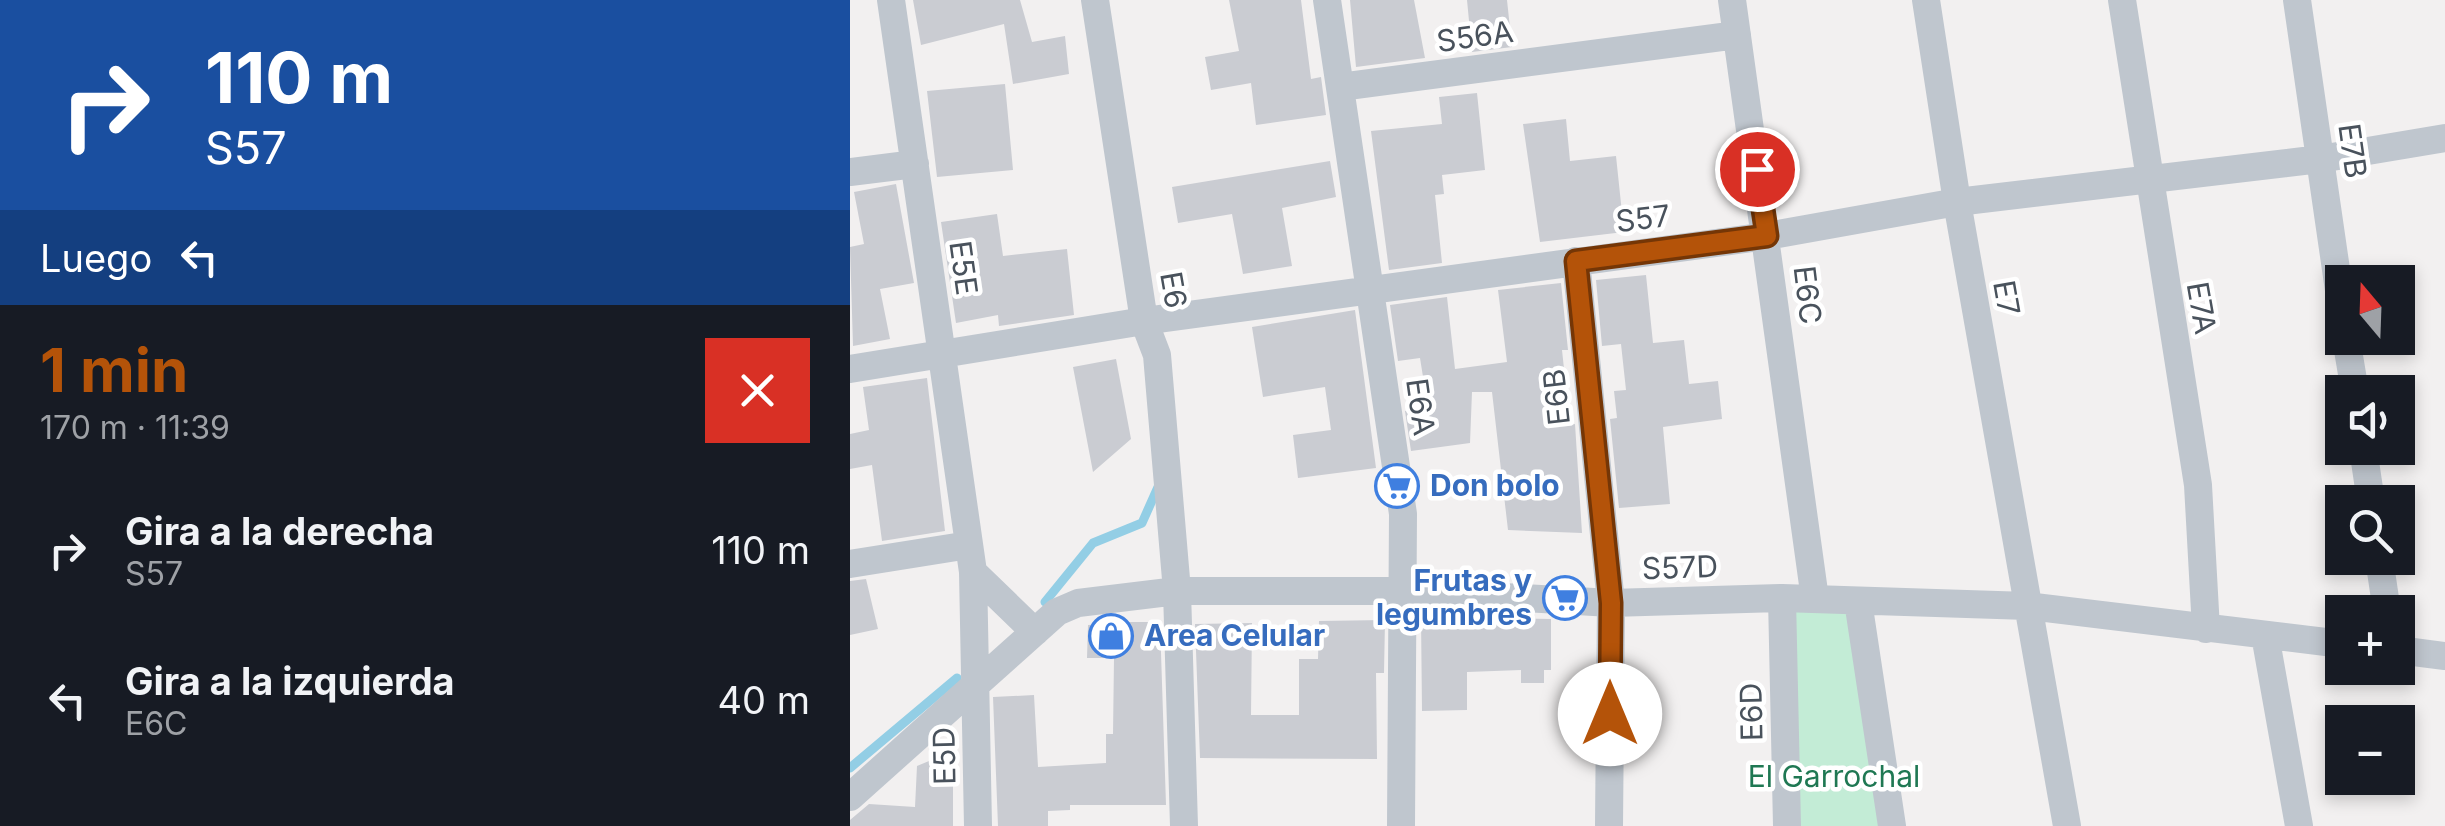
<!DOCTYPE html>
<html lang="es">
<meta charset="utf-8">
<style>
:root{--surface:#171b24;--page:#20242c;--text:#f1f3f6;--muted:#9ea1a6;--accent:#b45309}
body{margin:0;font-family:Inter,sans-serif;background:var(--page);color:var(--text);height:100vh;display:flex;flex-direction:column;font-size:38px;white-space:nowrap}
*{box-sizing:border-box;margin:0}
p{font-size:32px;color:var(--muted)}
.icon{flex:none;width:55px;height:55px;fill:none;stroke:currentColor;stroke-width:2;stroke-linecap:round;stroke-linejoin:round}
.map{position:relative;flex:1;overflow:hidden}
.sheet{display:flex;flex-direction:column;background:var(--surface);width:850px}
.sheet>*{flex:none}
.hud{background:#1a4fa0;color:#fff;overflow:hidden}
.needle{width:65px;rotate:341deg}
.fabs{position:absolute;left:1475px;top:265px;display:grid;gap:20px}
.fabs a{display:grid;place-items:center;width:90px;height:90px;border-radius:0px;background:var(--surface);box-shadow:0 5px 15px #0003;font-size:50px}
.pin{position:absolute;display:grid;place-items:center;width:85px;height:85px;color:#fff;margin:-42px;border:5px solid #fff;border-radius:50%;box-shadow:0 2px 10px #0007}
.me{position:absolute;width:110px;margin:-55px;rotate:0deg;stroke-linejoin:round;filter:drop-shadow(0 0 8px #0008)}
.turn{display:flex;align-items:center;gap:35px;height:210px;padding:0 40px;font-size:45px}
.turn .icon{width:130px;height:130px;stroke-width:2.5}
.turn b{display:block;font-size:70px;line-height:85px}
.then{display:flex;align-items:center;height:95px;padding:0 40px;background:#0003;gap:20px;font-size:38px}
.round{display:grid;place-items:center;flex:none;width:105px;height:105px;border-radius:0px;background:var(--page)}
.summary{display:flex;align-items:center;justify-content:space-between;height:170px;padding:0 40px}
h1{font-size:60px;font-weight:700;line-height:75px;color:var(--accent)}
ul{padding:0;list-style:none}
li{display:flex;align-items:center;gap:30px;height:150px;padding:0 40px}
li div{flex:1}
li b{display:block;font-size:38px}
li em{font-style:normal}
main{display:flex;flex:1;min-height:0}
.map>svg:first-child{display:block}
.green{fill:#c3ecd6}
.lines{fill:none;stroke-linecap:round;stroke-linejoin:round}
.stream{stroke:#93cee5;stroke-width:9}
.building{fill:#caccd2}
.street{stroke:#bfc6ce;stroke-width:28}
.route-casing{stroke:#753606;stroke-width:25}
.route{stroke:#b45309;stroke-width:18}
.labels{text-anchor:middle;stroke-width:9;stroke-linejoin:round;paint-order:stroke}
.street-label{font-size:30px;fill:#49525c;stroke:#fff}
.shop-label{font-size:30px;font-weight:bold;fill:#366cbe;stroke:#fff;text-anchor:start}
.park-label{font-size:30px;fill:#1f7853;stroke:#fff}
</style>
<main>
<section class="sheet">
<div class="hud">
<div class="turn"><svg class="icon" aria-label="right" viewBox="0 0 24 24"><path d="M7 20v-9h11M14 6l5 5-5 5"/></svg><div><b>110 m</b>S57</div></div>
<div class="then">Luego<svg class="icon" aria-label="left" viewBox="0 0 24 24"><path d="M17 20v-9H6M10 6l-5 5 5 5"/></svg></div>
</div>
<div class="summary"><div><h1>1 min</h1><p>170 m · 11:39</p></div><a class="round" style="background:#d93025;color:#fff"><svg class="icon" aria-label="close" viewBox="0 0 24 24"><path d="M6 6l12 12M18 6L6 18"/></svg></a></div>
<ul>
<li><svg class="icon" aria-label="right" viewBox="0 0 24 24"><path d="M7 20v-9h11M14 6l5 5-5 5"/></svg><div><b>Gira a la derecha</b><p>S57</p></div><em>110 m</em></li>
<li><svg class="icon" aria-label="left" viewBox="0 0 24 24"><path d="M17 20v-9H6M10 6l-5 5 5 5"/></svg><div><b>Gira a la izquierda</b><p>E6C</p></div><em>40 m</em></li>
</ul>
</section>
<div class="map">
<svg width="1595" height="826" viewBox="0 0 1595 826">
<rect width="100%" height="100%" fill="#f2f0f0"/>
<path class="green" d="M933 599 1005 605 1041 826H938Z"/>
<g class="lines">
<path class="stream" d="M195 602 243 543 292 523 308 487
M0 768 107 678"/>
</g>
<path class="building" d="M63 0H170L182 42 215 36 219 74 163 84 154 24 71 45Z
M379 0H451L461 79 471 77 476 115 406 125 401 83 361 90 355 57 389 51Z
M500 0H564L575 58 506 67Z
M617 0H657L662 47 622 52Z
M155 84 163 170 87 177 77 91Z
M627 93 635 170 592 175 594 194 585 195 592 263 539 270 521 131 592 124 589 97Z
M716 119 720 161 766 156 774 232 690 242 673 124Z
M480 161 486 197 432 208 442 266 393 274 382 214 328 223 322 187Z
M46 184 64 283 30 289 40 339 3 346 0 247 14 244 4 192Z
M147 214 153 256 217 249 224 315 149 326 148 315 106 323 91 222Z
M796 275 803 343 834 340 839 384 868 381 872 419 813 427 820 504 769 508 760 419 767 418 764 391 776 390 771 344 752 346 746 280Z
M711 283 718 350H712L720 425 725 424 732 533 658 530 642 392H622L620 443 561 451 555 411 578 408 570 358 548 361 540 305 597 297 605 369 657 362 648 290Z
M505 310 526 468 448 478 443 435 481 430 475 387 413 397 402 327Z
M266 359 281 439 243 472 223 367Z
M77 378 95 531 32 541 22 465 0 469V434L19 430 13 387Z
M16 579 28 629 0 635V581Z
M571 617 701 619V670H694V683H671V670L617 672V710L572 711Z
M535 620 534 673H526L527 759 350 758 345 624 402 623 401 715H449V659H468L469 621Z
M281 622H310L316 805H220V810L198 811V826H148L143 697 184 695 188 767 256 763V734H263L264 658H237L238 625Z
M103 751V826H0V820L19 804 65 807 67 766Z"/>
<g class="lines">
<path class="street" d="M41 0 123 572 128 826
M245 0 294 321 307 355 327 591 334 826
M477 0 553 514 551 826
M882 0 965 599
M1076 0 1107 202 1217 826
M1272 0 1348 485 1356 629
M1447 0 1492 311
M490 87 887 35
M0 172 65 164
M726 261 761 603 759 826
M1496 338 1505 392
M0 369 294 321 917 236 1107 202 1470 159 1595 138
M1513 448 1521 502
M1529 558 1537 612
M0 564 119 545
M123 572 185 632
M932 598 937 826
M1008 601 1042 826
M1415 635 1449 826
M1548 650 1595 656
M0 797 207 612 228 603 327 591H549L761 603 932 598 1178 606 1492 644"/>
</g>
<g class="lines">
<g class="route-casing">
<path id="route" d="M760 714 761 603 726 261 917 236 907 169"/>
</g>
<use href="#route" class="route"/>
</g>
<defs>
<g id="supermarket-ring" transform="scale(2.25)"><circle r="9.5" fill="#fff" stroke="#3f7fe0" stroke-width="1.5"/><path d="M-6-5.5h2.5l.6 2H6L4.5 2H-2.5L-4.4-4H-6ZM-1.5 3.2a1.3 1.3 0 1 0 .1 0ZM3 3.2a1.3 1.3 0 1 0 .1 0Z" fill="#3f7fe0"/></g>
<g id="shop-ring" transform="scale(2.25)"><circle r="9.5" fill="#fff" stroke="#3f7fe0" stroke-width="1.5"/><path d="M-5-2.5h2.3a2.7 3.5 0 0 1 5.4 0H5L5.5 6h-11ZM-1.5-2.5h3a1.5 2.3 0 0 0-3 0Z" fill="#3f7fe0"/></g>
</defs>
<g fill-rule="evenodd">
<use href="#supermarket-ring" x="547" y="486"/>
<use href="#supermarket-ring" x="715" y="598"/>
<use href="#shop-ring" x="261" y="636"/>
</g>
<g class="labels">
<g class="street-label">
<text transform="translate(625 37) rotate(-8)" y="10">S56A</text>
<text transform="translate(1502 151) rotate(82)" y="10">E7B</text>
<text transform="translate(793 219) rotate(-7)" y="10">S57</text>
<text transform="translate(113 268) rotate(82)" y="10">E5E</text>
<text transform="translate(323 290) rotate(80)" y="10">E6</text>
<text transform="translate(957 295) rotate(83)" y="10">E6C</text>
<text transform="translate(1156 298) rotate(80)" y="10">E7</text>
<text transform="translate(1351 308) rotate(80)" y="10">E7A</text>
<text transform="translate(707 397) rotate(-96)" y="10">E6B</text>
<text transform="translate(570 407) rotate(82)" y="10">E6A</text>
<text transform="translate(830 568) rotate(-2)" y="10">S57D</text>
<text transform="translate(902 712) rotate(-91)" y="10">E6D</text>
<text transform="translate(95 756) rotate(-91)" y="10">E5D</text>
</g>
<g class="shop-label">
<text x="580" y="496">Don bolo</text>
<text x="682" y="591" text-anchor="end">Frutas y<tspan x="682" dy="34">legumbres</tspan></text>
<text x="294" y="646">Area Celular</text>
</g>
<g class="park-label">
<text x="984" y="787">El Garrochal</text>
</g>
</g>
</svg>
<div class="fabs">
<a><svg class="needle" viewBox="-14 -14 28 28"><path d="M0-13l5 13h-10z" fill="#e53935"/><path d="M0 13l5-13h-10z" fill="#9ea1a6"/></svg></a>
<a><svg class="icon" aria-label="sound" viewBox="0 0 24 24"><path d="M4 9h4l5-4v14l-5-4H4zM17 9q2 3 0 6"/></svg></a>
<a><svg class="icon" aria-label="search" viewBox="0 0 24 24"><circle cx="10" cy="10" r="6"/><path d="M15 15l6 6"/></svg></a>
<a>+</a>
<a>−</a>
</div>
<div class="pin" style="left:907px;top:169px;background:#d93025"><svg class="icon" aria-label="arrive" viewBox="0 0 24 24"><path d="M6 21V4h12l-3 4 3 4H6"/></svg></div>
<svg class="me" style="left:760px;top:714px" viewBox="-20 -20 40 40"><circle r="19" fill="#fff"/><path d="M0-13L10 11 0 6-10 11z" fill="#b45309"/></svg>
</div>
</main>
